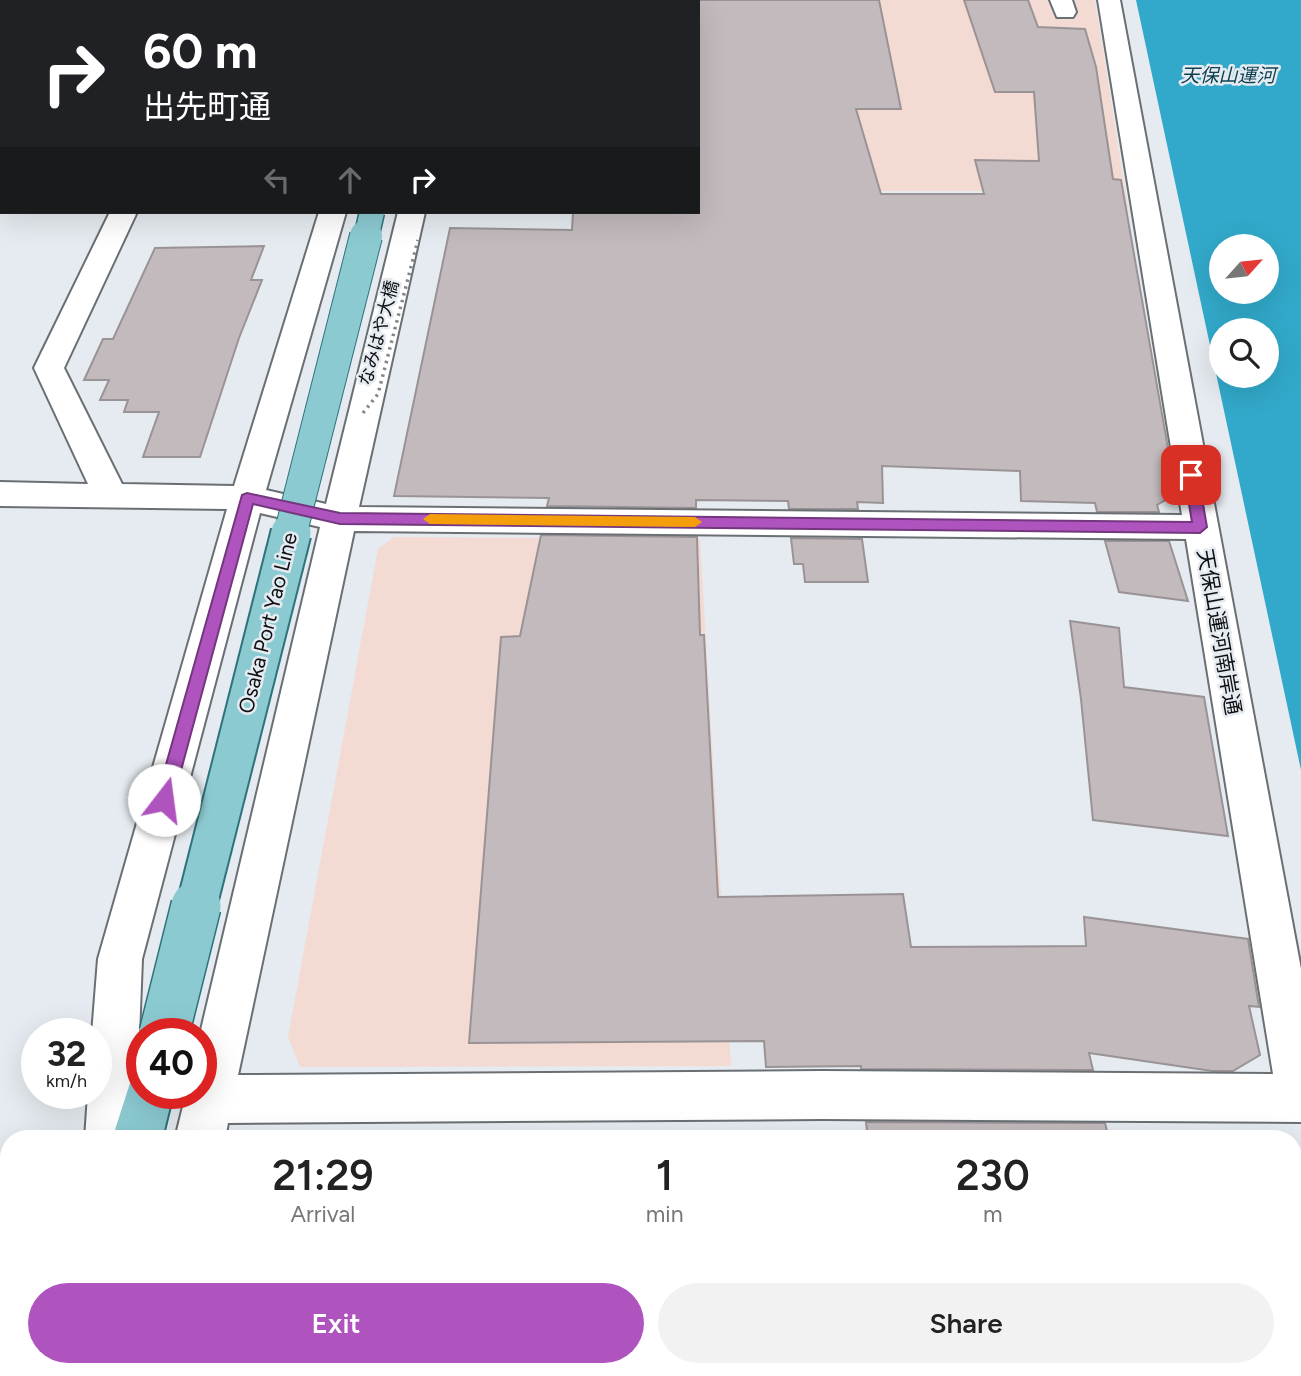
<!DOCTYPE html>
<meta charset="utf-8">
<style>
:root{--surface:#fff;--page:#f2f2f2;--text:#222;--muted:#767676;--accent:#af54bf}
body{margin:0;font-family:Figtree,"Noto Sans JP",sans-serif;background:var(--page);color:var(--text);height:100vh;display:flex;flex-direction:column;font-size:26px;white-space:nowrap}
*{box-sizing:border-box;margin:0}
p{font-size:23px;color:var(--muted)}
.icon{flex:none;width:38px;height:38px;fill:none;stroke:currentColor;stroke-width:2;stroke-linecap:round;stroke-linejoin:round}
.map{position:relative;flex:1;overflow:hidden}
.drawer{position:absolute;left:0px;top:1130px;width:1302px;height:247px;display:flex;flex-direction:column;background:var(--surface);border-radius:28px 28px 0 0;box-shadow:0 7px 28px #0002}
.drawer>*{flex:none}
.banner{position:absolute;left:0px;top:0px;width:700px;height:214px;box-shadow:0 7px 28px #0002;background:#202124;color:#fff;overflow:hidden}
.needle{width:46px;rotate:63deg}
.fabs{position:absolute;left:1209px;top:234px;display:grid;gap:14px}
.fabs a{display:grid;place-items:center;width:70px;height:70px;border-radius:50%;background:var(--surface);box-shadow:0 7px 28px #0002;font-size:35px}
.speed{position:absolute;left:21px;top:1018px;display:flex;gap:14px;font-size:35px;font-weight:700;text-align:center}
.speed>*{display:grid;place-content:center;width:91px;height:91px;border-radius:50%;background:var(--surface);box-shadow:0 7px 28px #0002;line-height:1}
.speed small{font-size:18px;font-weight:400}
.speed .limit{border:10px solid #d22;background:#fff;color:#111}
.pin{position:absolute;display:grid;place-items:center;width:60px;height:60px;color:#fff;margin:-30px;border-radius:14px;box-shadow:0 4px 10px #0006}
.me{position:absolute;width:77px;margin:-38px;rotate:15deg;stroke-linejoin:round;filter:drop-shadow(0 0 5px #0008)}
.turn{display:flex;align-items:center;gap:24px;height:147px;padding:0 28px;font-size:32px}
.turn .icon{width:91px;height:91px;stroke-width:2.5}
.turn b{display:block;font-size:49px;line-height:60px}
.lanes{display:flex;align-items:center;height:66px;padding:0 28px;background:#0003;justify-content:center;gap:35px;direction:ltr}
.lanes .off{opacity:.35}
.eta{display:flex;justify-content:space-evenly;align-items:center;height:119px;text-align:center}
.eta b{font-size:42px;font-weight:600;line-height:49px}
.primary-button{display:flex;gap:14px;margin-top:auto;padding:14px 28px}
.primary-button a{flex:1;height:80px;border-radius:42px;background:var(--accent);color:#fff;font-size:28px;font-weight:600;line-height:80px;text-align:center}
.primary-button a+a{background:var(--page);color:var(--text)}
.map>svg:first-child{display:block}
.industrial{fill:#f3dad3}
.water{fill:#32a9ca;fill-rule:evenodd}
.pier{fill:#e5ebf0}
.building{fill:#c2babc;stroke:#9a9395;stroke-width:2}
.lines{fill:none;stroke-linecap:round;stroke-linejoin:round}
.minor-casing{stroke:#6a6f73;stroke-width:4}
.major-casing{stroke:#2e727b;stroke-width:4}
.minor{fill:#fff;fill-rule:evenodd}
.major{fill:#8ccad2;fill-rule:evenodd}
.major-bridge-far3-casing{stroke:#2e727b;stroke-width:27;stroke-linecap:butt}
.major-bridge-far2-casing{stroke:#2e727b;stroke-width:34;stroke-linecap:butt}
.major-bridge-far1-casing{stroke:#2e727b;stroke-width:43;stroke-linecap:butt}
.major-bridge-casing{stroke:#2e727b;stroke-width:52;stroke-linecap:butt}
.path-bridge{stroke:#83878b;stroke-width:3.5;stroke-dasharray:2.5 4.5;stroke-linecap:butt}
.major-bridge-far3{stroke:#8ccad2;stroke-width:24}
.major-bridge-far2{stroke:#8ccad2;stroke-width:32}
.major-bridge-far1{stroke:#8ccad2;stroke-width:39}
.major-bridge{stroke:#8ccad2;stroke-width:49}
.route{fill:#af54bf;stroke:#72377c;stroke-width:2}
.slow{fill:#f59e0b}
.labels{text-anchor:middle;stroke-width:5;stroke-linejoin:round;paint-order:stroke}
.far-street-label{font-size:18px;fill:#0d0f11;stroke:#e5ebf0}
.far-water-label{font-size:19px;font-style:italic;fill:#0c3f4e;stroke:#e5ebf0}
.street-label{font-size:21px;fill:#0d0f11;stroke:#e5ebf0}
</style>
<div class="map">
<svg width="1301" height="1376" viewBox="0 0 1301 1376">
<rect width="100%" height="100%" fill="#e5ebf0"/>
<path class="industrial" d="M491 0H1095L1129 214 1037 206 1032 191H698V2Z
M394 537 700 539 731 1066 300 1067 288 1037 378 549Z"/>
<path class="water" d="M1136 0H1301V770ZM1222 247H1267V292H1222ZM1222 331H1267V376H1222Z
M0 1228 9 1229V1368H495L518 1376H0Z"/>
<path class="pier" d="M24 1368 200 1369 199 1376H22Z"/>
<path class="building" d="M698 0H879L901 109H856L881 194H984L975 160 1039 161 1034 92H995L964 0H1028L1038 27 1085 29 1096 67 1113 179 1121 180 1176 494 1157 505 1159 512H1097L1095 503 1021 501 1020 471 882 466 883 503 857 502 858 509H789L788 501 696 500V508L547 506 549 498 394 496 450 228 572 230 573 212H698Z
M264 246 251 280H262L239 338 200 457H143L159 412H124L128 400H100L109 380H84L103 339H113L155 248Z
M541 535 697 537 700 635H704L718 897 903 894 911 947 1086 946 1084 917 1248 939 1259 1007 1249 1006 1260 1055 1233 1071H1212L1089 1053 1093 1070 861 1069V1066L766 1067 764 1041 469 1043 501 637 520 636Z
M791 538 862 539 868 582H805L803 564H794Z
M1105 541H1169L1188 601 1119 592Z
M1070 621 1119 628 1124 687 1204 697 1228 836 1093 820 1081 699Z
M866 1122 1105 1123 1109 1139H868Z"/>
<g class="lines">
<g class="minor-casing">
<path id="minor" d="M213 0H235L212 2Z
M512 0H534V2H512Z
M1050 0H1072L1076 12 1073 17H1057Z
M1098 0H1120L1301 969V1122L822 1119 228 1123 225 1139H175L186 1094H201L200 1034 320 527 260 513 142 959 135 1139H85L88 1094H96V1034H92L98 959 227 509 0 506V482L88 484 34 368 110 212H137L64 368 122 484 234 486 319 212H346L266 490 326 504 398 212H425L359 507 1182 515ZM354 531 1186 539 1273 1074 822 1071 238 1075Z
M121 1368H175L174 1376H120Z"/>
</g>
<g class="major-casing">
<path id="major" d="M418 0H440L417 2Z
M142 1073V1094H173L162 1139H112L132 1077Z
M52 1368H106L104 1376H50Z"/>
</g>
<use href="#minor" class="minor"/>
<use href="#major" class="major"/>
<g class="major-bridge-far3-casing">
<path id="major-bridge-far3" d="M366 238 372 212"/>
</g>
<g class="major-bridge-far2-casing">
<path id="major-bridge-far2" d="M290 535 366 236"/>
</g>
<g class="major-bridge-far1-casing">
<path id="major-bridge-far1" d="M196 908 291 533"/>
</g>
<g class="major-bridge-casing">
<path id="major-bridge" d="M164 1034 196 906"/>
</g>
<path class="path-bridge" d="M363 413 378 394 418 240"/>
<use href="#major-bridge-far3" class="major-bridge-far3"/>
<use href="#major-bridge-far2" class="major-bridge-far2"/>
<use href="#major-bridge-far1" class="major-bridge-far1"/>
<use href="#major-bridge" class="major-bridge"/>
</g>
<path class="route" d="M1191 470 1198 475 1207 527 1200 533 340 524 253 504 173 800 170 805 164 807 158 805 156 800 242 495 247 493 340 513 1192 522 1184 475Z"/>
<path class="slow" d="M430 514 695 517 702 522 695 527 430 524 423 519Z"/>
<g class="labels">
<g class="far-street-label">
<text transform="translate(379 333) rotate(-75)" y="6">なみはや大橋</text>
</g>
<g class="far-water-label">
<text x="1228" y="82">天保山運河</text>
</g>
<g class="street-label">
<text transform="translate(268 623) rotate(-76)" y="7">Osaka Port Yao Line</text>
<text transform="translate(1219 632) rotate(80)" y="7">天保山運河南岸通</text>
</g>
</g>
</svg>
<div class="fabs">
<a><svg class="needle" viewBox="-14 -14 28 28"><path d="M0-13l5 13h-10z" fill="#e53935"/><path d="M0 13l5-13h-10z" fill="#767676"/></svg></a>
<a><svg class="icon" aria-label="search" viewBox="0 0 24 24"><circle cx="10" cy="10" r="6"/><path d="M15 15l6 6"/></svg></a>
</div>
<div class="speed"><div>32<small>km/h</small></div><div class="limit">40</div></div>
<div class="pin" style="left:1191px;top:475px;background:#d93025"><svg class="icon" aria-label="arrive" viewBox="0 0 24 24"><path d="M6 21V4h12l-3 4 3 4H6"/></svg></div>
<svg class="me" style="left:164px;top:800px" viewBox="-20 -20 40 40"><circle r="19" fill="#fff"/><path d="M0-13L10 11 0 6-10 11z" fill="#af54bf"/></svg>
<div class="banner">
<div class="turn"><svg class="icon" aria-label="right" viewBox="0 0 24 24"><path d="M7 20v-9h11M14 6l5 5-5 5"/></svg><div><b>60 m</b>出先町通</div></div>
<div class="lanes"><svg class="icon off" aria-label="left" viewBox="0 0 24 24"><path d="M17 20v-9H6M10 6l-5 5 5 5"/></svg><svg class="icon off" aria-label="ahead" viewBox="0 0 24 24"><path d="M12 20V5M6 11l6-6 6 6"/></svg><svg class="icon" aria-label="right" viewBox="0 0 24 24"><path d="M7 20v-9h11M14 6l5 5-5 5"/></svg></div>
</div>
<section class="drawer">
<div class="eta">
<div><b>21:29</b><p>Arrival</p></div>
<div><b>1</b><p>min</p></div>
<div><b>230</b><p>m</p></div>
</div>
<div class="primary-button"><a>Exit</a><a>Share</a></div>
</section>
</div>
